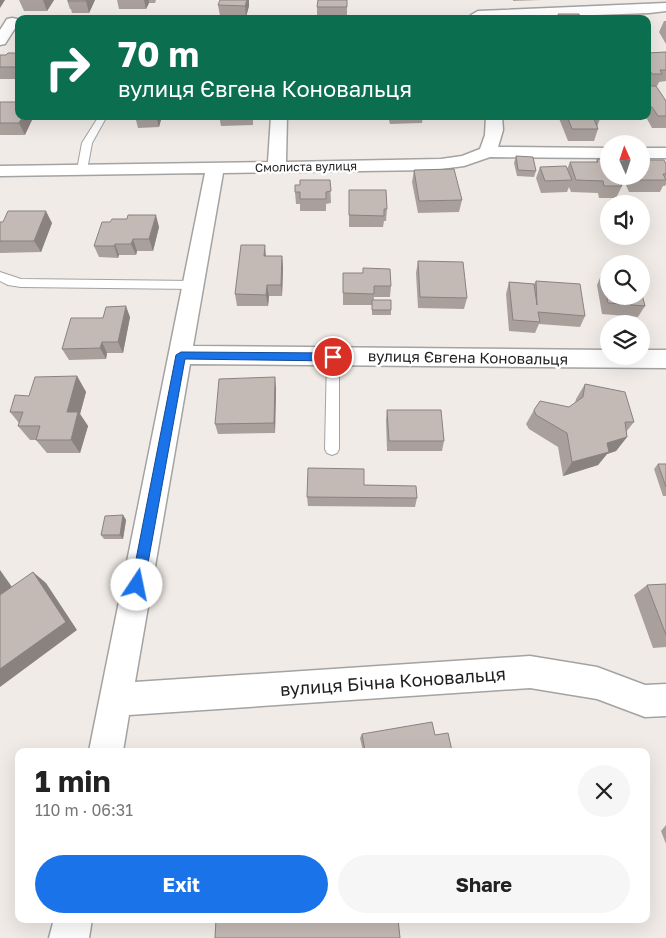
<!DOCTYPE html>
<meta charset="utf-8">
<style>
:root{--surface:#fff;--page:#f6f6f6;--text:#222;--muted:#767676;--accent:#1a73e8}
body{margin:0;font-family:"Golos Text",sans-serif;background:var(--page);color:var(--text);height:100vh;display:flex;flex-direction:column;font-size:19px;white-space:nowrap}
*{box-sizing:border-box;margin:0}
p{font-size:16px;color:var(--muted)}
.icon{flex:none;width:28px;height:28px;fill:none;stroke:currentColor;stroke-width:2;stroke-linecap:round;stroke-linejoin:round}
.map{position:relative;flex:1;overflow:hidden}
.panel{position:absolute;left:15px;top:748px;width:635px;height:175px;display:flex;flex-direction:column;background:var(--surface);border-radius:10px;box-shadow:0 5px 20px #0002}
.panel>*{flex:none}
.top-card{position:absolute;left:15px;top:15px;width:636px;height:105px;border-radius:10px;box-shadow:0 5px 20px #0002;background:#0b6e4f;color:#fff;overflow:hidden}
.needle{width:32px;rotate:357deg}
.controls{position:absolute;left:600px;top:135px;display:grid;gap:10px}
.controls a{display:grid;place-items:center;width:50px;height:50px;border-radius:50%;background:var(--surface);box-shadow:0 5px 20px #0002;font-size:25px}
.pin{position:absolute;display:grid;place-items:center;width:42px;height:42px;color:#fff;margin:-21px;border:2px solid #fff;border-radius:50%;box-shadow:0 1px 5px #0007}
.me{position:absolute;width:55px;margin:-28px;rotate:11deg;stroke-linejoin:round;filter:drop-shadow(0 0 4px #0008)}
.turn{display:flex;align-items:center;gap:18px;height:105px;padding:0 20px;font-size:22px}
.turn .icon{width:65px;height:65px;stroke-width:2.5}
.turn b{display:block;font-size:35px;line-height:42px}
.round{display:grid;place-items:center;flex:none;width:52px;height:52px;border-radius:26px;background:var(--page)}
.head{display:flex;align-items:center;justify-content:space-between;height:85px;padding:0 20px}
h1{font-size:30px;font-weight:700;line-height:38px}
.action{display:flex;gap:10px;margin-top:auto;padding:10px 20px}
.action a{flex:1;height:58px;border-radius:30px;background:var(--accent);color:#fff;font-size:20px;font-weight:700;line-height:58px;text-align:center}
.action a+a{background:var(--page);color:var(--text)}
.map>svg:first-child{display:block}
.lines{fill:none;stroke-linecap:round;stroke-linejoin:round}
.service-casing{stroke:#a3a3a3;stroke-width:2}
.minor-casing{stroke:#a3a3a3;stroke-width:3}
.service{fill:#fff;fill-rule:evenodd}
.minor{fill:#fff;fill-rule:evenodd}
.wall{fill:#a9a09c}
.shaded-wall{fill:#89827f}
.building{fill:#c4bab5;stroke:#89827f}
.route{fill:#1a73e8;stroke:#114b97}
.labels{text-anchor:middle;stroke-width:5;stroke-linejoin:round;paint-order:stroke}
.far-street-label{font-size:12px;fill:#1f1f1f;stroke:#fff}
.street-label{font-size:15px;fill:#1f1f1f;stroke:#fff}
.near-street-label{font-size:18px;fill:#1f1f1f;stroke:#fff}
</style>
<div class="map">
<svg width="666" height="938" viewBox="0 0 666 938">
<rect width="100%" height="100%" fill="#f0ebe6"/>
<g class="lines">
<g class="service-casing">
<path id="service" d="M99 116H107L92 143 87 170 82 173 79 172 77 170 82 143Z
M0 272 21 279 194 281 200 285 194 289 21 287 8 285 0 281Z
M333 352 337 354 339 357V449L337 453 332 455 327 453 325 449 327 357 329 354Z"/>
</g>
<g class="minor-casing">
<path id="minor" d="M666 3V11L649 13 489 19H476L471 15 478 11Z
M12 18 17 19 19 22 5 44 0 45V30L7 19Z
M271 116H287L286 162 441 159 462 156 480 149 485 135 486 116H502L503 130 498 147 609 148V158L490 157 464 166 433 170 223 173 193 346 609 350V356H641V350H666V368L190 364 135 682 530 656 597 667 645 685 666 684V716L645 717 597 699 530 688 129 715 123 751H89L205 173 0 176V166L268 162Z
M641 148H666V158H641Z
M54 919H92L89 938H49Z"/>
</g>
<use href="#service" class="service"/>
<use href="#minor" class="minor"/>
</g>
<path class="wall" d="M19 0H54L47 11H24Z
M67 0H95L89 13H72L71 9H70Z
M117 0H156L155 3H149L146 9H119Z
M347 0V18H317V7Z
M513 0H541L513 1Z
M218 5 249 6 246 17 220 16Z
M664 21H666V44L659 32Z
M666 52V81L659 82 657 86H648V53Z
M19 53V79H0V55H6Z
M648 86 666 101V128H652L647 119H642L640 116H648Z
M0 102H19L25 135H0Z
M135 116H162L159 127 138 128Z
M219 116H253V125L221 126Z
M307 116H349V119L307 120Z
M388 116H423L422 123 390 124Z
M558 116H601L597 127 598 129 594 141H568Z
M516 156 536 171 534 177 517 176 514 163Z
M597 159 622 186 616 198H599L598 193 571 192 569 187 567 192 541 193 536 178 540 167 567 169 570 162H596Z
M666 164V184L665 186H663L660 192H629L622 176H641Z
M414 170 462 200 459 212 418 213 412 182Z
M330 180 331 203 326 204V211H300V204H296L295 192 300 185Z
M349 190 387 209 386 221H384L383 227H349Z
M0 222 52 223 41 252 0 253Z
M159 227 153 251H137L136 255H119L118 258 99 257 94 246Z
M266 256H282L283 268 282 296H269L268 306H237L235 294Z
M418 261 467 298 464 309 418 308 416 273Z
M343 273 391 286 390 297H374V300L391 310V315H372V305H343Z
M602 273 645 306 638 317 602 314 597 285Z
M536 281 585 316 580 327 539 324 535 333 509 331 506 294 509 282 534 284Z
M130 317 123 353H107L106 359 69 360 62 349 103 318Z
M77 376 86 392 80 414 88 426 80 453H47L36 440H30L18 426 19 423 10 412 29 396Z
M585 384 634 422 626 432 627 437 616 451 607 454 598 465 563 476 558 447 529 429 526 424 534 410 569 407 575 403 576 399Z
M276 388 275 433 218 434 215 424Z
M387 410 444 441 442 451H387L386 420Z
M658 464H666V496H663L654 469Z
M364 485 417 498 415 507 308 506 307 497Z
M123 515 126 520 123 539H104L101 535Z
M666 584V647L653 648 634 595 647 585Z
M362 734 435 735 452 751H363L360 738Z
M666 825V844L661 831Z"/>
<path class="shaded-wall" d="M0 0H5L0 8Z
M43 0H54L47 11Z
M86 0H95L89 13 86 1Z
M144 0H149V3L146 9Z
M247 0H249V6L246 17 245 6Z
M23 116H34L25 135 19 123Z
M156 116H162L159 127Z
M46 211 52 223 41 252 34 241Z
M156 215 159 227 153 251 149 239Z
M133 239 137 251 136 255 131 244Z
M115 244 119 255 118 258 114 246Z
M265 245 266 257 264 256Z
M282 256 283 268 282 296 281 285Z
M267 285 269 296 268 306 266 295Z
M126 306 130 317 123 353 118 342Z
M102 342 107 353 106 359 100 348Z
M77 376 86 392 80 414 88 426 80 453 71 440 67 412Z
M275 377 276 388 275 433 274 423Z
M627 437 616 451 607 454 598 465 563 476 572 462 607 443Z
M123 515 126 520 123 539 120 535Z
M0 570 12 587 0 595Z
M33 572 46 583 77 630 0 687V669Z"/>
<path class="building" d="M69 0H86V1H68Z
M220 0H247L245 6 218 5Z
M318 0H347V7H317Z
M558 14H579L582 19H560Z
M666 52V70H660L662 74H652L648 67V53Z
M8 53H19L18 56H19V67H0V55H6Z
M648 86H656L666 101V116H658L652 107H648Z
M0 102H19V116H23L19 123H0Z
M567 116H599L600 119H594L598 129H572Z
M516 156 533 157 536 171 518 170Z
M597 159H609V176H618L622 186H604L603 181 576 180 570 162H598Z
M641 160H664L666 164V174H663L666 180H635L633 176H641Z
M566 166 572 180 545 181 540 167Z
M454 169 462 200 419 201 414 170Z
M300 180H330L331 191 326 192V199H300V192H295V185H300Z
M349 190H386L387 209H384V216L349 215Z
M8 211H46L34 241H0V222H3Z
M128 215H156L149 239H133L131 244H115L114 246H94L102 222H110L112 219H127Z
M241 245H265L264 256H282L281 285H267L266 295 235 294Z
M418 261 463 262 467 298 420 297Z
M363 268 390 269 391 286H374V294L343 293V273H363Z
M602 273 609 274V296H641V291L645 306 608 303Z
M536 281 580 284 585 316 538 312 540 322 513 320 509 282 534 284 537 305Z
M372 300H391V310H372Z
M126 306 118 342H102L100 348 62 349 71 318H103L106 307Z
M77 376 67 412H78L71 440H36L40 426H18L23 412H10L15 395 29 396 35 377Z
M275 377 274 423 215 424 219 379Z
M585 384 625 392 634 422H625L627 437 607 443 609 452 572 462 567 433 536 415 534 410 540 401 569 407 583 397Z
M387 410H441L444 441H389Z
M658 464H666V487Z
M308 468 364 469V485L416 486 417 498 307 497Z
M123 515 120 535H101L105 516Z
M33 572 66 622 0 669V595Z
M666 584V635L647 585Z
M432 722 435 735 448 733 452 751H365L362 734Z
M216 919H398L400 938H215Z"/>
<path class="route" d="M181 352 333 353 338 357 333 361 185 359 144 585 142 590 137 592 133 590 131 585 176 355Z"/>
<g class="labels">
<g class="far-street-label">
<text transform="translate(306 167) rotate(-1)" y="4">Смолиста вулиця</text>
</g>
<g class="street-label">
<text transform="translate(468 358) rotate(1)" y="5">вулиця Євгена Коновальця</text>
</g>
<g class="near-street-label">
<text transform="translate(393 682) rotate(-4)" y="6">вулиця Бічна Коновальця</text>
</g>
</g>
</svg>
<div class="controls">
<a><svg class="needle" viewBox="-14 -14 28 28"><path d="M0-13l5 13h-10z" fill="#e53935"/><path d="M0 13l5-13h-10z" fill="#767676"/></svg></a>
<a><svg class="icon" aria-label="sound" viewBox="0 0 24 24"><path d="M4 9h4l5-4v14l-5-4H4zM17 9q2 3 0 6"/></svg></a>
<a><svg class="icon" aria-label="search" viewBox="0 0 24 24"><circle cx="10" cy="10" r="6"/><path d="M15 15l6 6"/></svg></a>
<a><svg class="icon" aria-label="layers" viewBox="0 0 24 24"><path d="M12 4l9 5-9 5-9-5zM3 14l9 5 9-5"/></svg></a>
</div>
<div class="pin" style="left:333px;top:357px;background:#d93025"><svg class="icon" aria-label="arrive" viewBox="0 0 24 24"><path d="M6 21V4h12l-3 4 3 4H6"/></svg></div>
<svg class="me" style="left:137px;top:585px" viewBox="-20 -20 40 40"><circle r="19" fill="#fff"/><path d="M0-13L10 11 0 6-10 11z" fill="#1a73e8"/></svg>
<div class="top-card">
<div class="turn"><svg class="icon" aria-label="right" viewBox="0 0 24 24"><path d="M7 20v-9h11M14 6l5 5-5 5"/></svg><div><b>70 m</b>вулиця Євгена Коновальця</div></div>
</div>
<section class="panel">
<div class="head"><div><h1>1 min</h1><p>110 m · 06:31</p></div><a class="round"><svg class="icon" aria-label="close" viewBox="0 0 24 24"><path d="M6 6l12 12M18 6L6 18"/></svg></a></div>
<div class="action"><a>Exit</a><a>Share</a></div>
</section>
</div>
